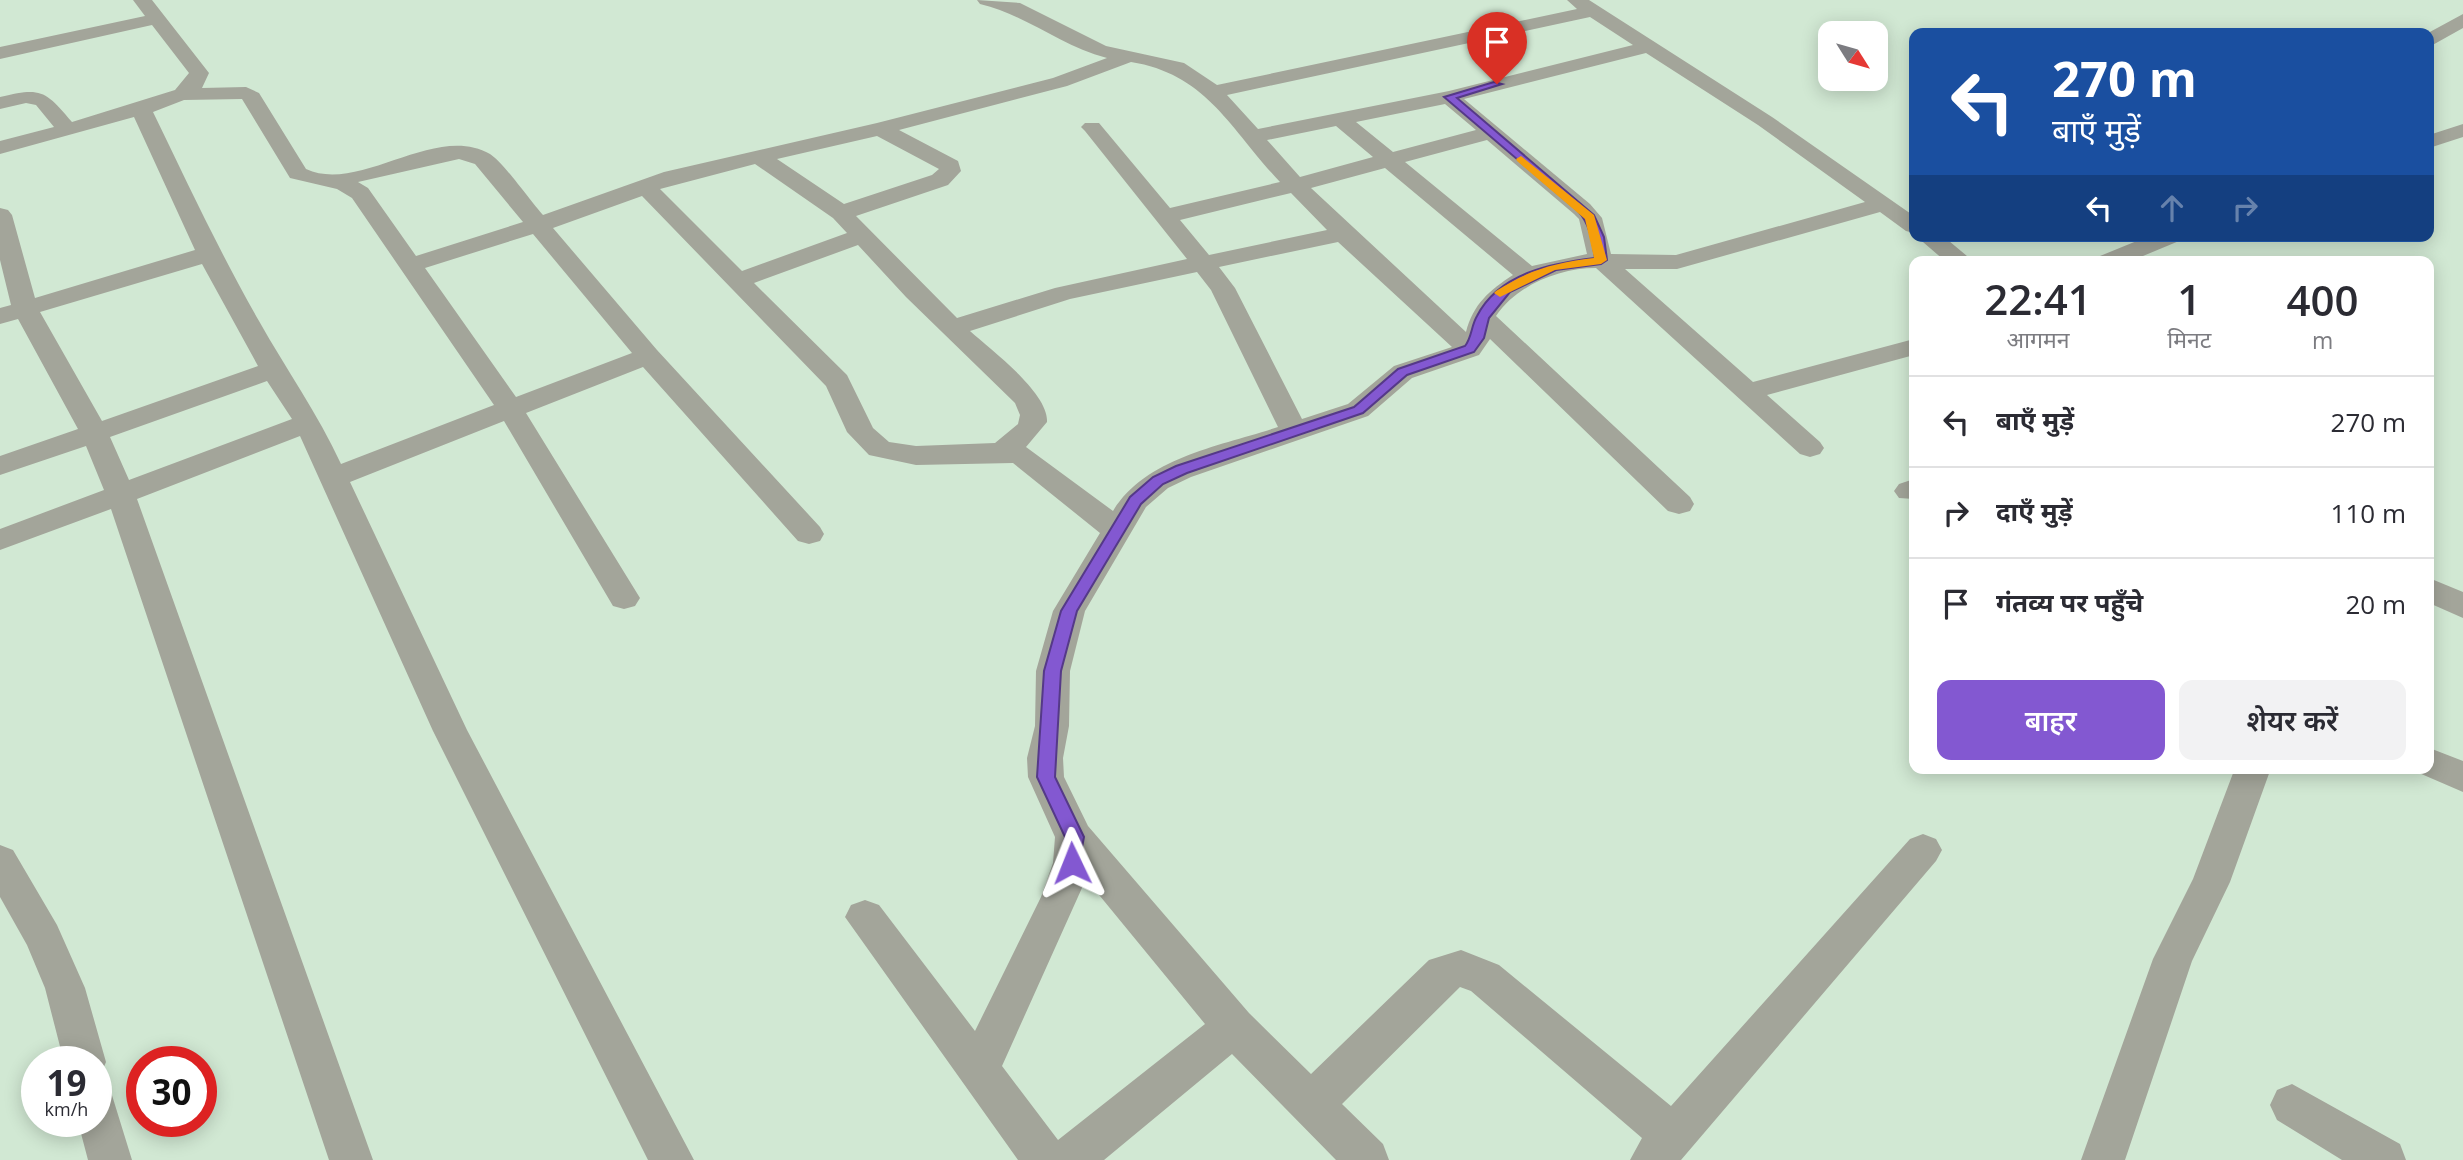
<!DOCTYPE html>
<html lang="hi">
<meta charset="utf-8">
<style>
:root{--surface:#fff;--page:#f2f2f3;--text:#2b2b33;--muted:#7c7c81;--line:#e1e1e2;--accent:#8358d1}
body{margin:0;font-family:"Open Sans","Noto Sans Devanagari",sans-serif;background:var(--page);color:var(--text);height:100vh;display:flex;flex-direction:column;font-size:26px;white-space:nowrap}
*{box-sizing:border-box;margin:0}
p{font-size:23px;color:var(--muted)}
.icon{flex:none;width:38px;height:38px;fill:none;stroke:currentColor;stroke-width:2;stroke-linecap:round;stroke-linejoin:round}
.map{position:relative;flex:1;overflow:hidden}
.details{position:absolute;left:1909px;top:256px;width:525px;height:518px;display:flex;flex-direction:column;background:var(--surface);border-radius:14px;box-shadow:0 4px 18px #0003}
.details>*{flex:none}
.banner{position:absolute;left:1909px;top:28px;width:525px;height:214px;border-radius:14px;box-shadow:0 4px 18px #0003;background:#1a4fa0;color:#fff;overflow:hidden}
.needle{width:46px;rotate:127deg}
.fabs{position:absolute;left:1818px;top:21px;display:grid;gap:14px}
.fabs a{display:grid;place-items:center;width:70px;height:70px;border-radius:14px;background:var(--surface);box-shadow:0 4px 18px #0003;font-size:35px}
.speed{position:absolute;left:21px;top:1046px;display:flex;gap:14px;font-size:35px;font-weight:700;text-align:center}
.speed>*{display:grid;place-content:center;width:91px;height:91px;border-radius:50%;background:var(--surface);box-shadow:0 4px 18px #0003;line-height:1}
.speed small{font-size:18px;font-weight:400}
.speed .limit{border:10px solid #d22;background:#fff;color:#111}
.pin{position:absolute;display:grid;place-items:center;width:60px;height:60px;color:#fff;margin:-72px -30px;border-radius:50% 50% 50% 0;rotate:-45deg;box-shadow:0 0 7px #0007}
.pin .icon{rotate:45deg}
.me{position:absolute;width:77px;margin:-38px;rotate:358deg;stroke-linejoin:round;filter:drop-shadow(0 0 5px #0008)}
.turn{display:flex;align-items:center;gap:24px;height:147px;padding:0 28px;font-size:32px}
.turn .icon{width:91px;height:91px;stroke-width:2.5}
.turn b{display:block;font-size:49px;line-height:60px}
.lanes{display:flex;align-items:center;height:66px;padding:0 28px;background:#0003;justify-content:center;gap:35px;direction:ltr}
.lanes .off{opacity:.35}
.eta{display:flex;justify-content:space-evenly;align-items:center;height:119px;text-align:center}
.eta b{font-size:42px;font-weight:600;line-height:49px}
.primary-button{display:flex;gap:14px;margin-top:auto;padding:14px 28px}
.primary-button a{flex:1;height:80px;border-radius:14px;background:var(--accent);color:#fff;font-size:28px;font-weight:600;line-height:80px;text-align:center}
.primary-button a+a{background:var(--page);color:var(--text)}
ul{padding:0;list-style:none}
li{display:flex;align-items:center;gap:21px;height:91px;padding:0 28px;border-top:2px solid var(--line)}
li div{flex:1}
li b{display:block;font-size:26px}
li em{font-style:normal}
.map>svg:first-child{display:block}
.lines{fill:none;stroke-linecap:round;stroke-linejoin:round}
.minor{fill:#a3a59a;fill-rule:evenodd}
.route{fill:#8358d1;stroke:#553988;stroke-width:2}
.slow{fill:#f59e0b}
</style>
<div class="map">
<svg width="2463" height="1160" viewBox="0 0 2463 1160">
<rect width="100%" height="100%" fill="#d1e8d3"/>
<g class="lines">
<path class="minor" d="M133 0H152L209 73 202 88 246 87 259 93 306 169C360 194 435 122 490 154 503 162 531 202 543 215L664 172 877 123 1053 78 1107 58C1060 46 1029 16 980 4L977 0 1020 3 1106 46 1184 63 1217 85 1577 9 1567 0H1589L1772 117 1914 216V233L1906 231 1880 212 1677 269H1625L1753 382 1914 339V355L1767 395 1820 442 1824 448 1820 454 1810 457 1800 454 1596 268C1559 268 1517 285 1496 316L1690 497 1694 504 1690 511 1679 514 1668 511 1490 339 1479 355 1412 378 1368 416 1191 477 1168 488 1146 507 1085 611 1070 671 1069 726 1063 758 1064 777 1088 826 1249 1013 1311 1074 1429 960 1461 950 1499 965 1671 1106 1910 839 1923 834 1936 839 1942 850 1936 861 1681 1160H1630L1642 1138 1471 991 1460 987 1342 1104 1383 1144 1389 1160H1336L1232 1054 1104 1160H1018L845 917 851 905 865 900 879 905 975 1031 1041 897 1053 863 1055 837 1028 777 1027 758 1035 726 1036 671 1053 611 1100 533 1013 463 916 465 869 455 847 432 826 386 642 196 553 228 657 350 820 527 824 534 820 541 809 544 798 541 643 367 526 413 640 598 635 606 624 609 613 606 504 421 350 482 467 730 694 1160H648L433 731 300 436 137 499 373 1160H329L111 509 0 550V529L104 490 86 446 0 475V456L78 429 18 319 0 324V308L11 305 0 260V208L8 210 12 215 35 298 195 250 134 117 0 154V141L54 127 36 105 26 103 0 109V97C41 87 45 90 72 122L175 90 189 73 152 25 0 59V47L145 16ZM1590 17 1633 45 1449 91 1258 129 1227 95ZM1646 53 1758 125 1865 202 1676 255 1611 254 1602 218 1590 204 1464 99ZM1131 62C1208 74 1232 132 1280 182L1170 208 1099 123H1085L1081 127 1085 131 1187 259 1055 288 957 318 856 216 948 185 961 171 958 161 899 130 1067 86ZM242 99 290 178 337 189 352 198 494 405 341 464C318 414 286 369 259 321 220 253 187 182 153 112L184 100ZM1445 104 1476 130 1393 152 1356 122ZM1336 126 1373 157 1300 177 1267 140ZM877 136 939 169 932 175 844 204 777 159ZM1487 140 1574 214 1579 219 1587 254 1532 266 1405 162ZM459 159 475 164 523 222 416 256 368 188 358 182ZM755 164 833 218 847 233 742 271 660 189ZM1385 168 1513 275C1490 290 1473 304 1466 332L1311 188ZM1291 193 1327 230 1209 255 1180 220ZM533 234 632 353 516 397 425 268ZM1338 242 1452 347 1394 366 1348 404 1302 419 1235 288 1219 267ZM858 245 906 297 1015 403 1020 415 1018 424 995 443 916 446 889 442 873 428 847 375 754 283ZM202 264 258 366 102 421 40 312ZM1197 272 1211 290 1278 427C1221 446 1146 457 1113 511L1026 447 1047 422C1049 393 991 350 970 331L1070 299ZM267 381 292 419 129 480 110 437ZM1086 879 1205 1024 1058 1140 1002 1066Z
M2463 14V28L2429 47 2428 33Z
M2463 124V137L2429 148V135Z
M1916 236H1943L1973 261H1945Z
M2149 236H2183L2179 241 2131 261H2097L2100 256Z
M1914 479V499L1899 498 1894 491 1899 484Z
M2429 578 2463 592V618L2429 603Z
M2432 749 2463 761V792L2419 773 2417 768H2429V750Z
M2235 768H2271L2230 882 2192 961 2125 1160H2081L2153 959 2193 879Z
M0 845 13 850 57 925 85 988 106 1062 100 1076 96 1078V1062H64L45 988 27 945 0 897Z
M2292 1084 2400 1144 2406 1160H2342L2277 1120 2270 1105 2277 1090Z
M96 1086 111 1092 132 1160H88L78 1122H96Z"/>
</g>
<path class="route" d="M1494 82 1502 84 1457 98 1594 215 1604 237 1607 260 1601 264 1556 270 1510 292 1489 318 1484 338 1474 352 1407 375 1363 413 1187 473 1163 484 1141 504 1077 611 1061 671 1055 777 1084 837 1078 869H1065L1062 863 1065 837 1037 777 1044 671 1061 611 1130 497 1153 477 1176 466 1354 407 1398 369 1465 346C1472 337 1471 326 1477 316 1499 273 1552 263 1595 258 1592 241 1590 224 1578 211L1444 97Z"/>
<path class="slow" d="M1521 156 1594 215 1607 260 1601 264 1555 270 1500 297 1494 293 1496 291C1531 269 1554 263 1594 258L1585 219 1517 161 1516 159Z"/>
</svg>
<div class="fabs">
<a><svg class="needle" viewBox="-14 -14 28 28"><path d="M0-13l5 13h-10z" fill="#e53935"/><path d="M0 13l5-13h-10z" fill="#7c7c81"/></svg></a>
</div>
<div class="speed"><div>19<small>km/h</small></div><div class="limit">30</div></div>
<div class="pin" style="left:1497px;top:84px;background:#d93025"><svg class="icon" aria-label="arrive" viewBox="0 0 24 24"><path d="M6 21V4h12l-3 4 3 4H6"/></svg></div>
<svg class="me" style="left:1072px;top:863px" viewBox="-20 -20 40 40"><path d="M0-17L14 15 0 8-14 15z" fill="#8358d1" stroke="#fff" stroke-width="4"/></svg>
<div class="banner">
<div class="turn"><svg class="icon" aria-label="left" viewBox="0 0 24 24"><path d="M17 20v-9H6M10 6l-5 5 5 5"/></svg><div><b>270 m</b>बाएँ मुड़ें</div></div>
<div class="lanes"><svg class="icon" aria-label="left" viewBox="0 0 24 24"><path d="M17 20v-9H6M10 6l-5 5 5 5"/></svg><svg class="icon off" aria-label="ahead" viewBox="0 0 24 24"><path d="M12 20V5M6 11l6-6 6 6"/></svg><svg class="icon off" aria-label="right" viewBox="0 0 24 24"><path d="M7 20v-9h11M14 6l5 5-5 5"/></svg></div>
</div>
<section class="details">
<div class="eta">
<div><b>22:41</b><p>आगमन</p></div>
<div><b>1</b><p>मिनट</p></div>
<div><b>400</b><p>m</p></div>
</div>
<ul>
<li><svg class="icon" aria-label="left" viewBox="0 0 24 24"><path d="M17 20v-9H6M10 6l-5 5 5 5"/></svg><div><b>बाएँ मुड़ें</b></div><em>270 m</em></li>
<li><svg class="icon" aria-label="right" viewBox="0 0 24 24"><path d="M7 20v-9h11M14 6l5 5-5 5"/></svg><div><b>दाएँ मुड़ें</b></div><em>110 m</em></li>
<li><svg class="icon" aria-label="arrive" viewBox="0 0 24 24"><path d="M6 21V4h12l-3 4 3 4H6"/></svg><div><b>गंतव्य पर पहुँचे</b></div><em>20 m</em></li>
</ul>
<div class="primary-button"><a>बाहर</a><a>शेयर करें</a></div>
</section>
</div>
